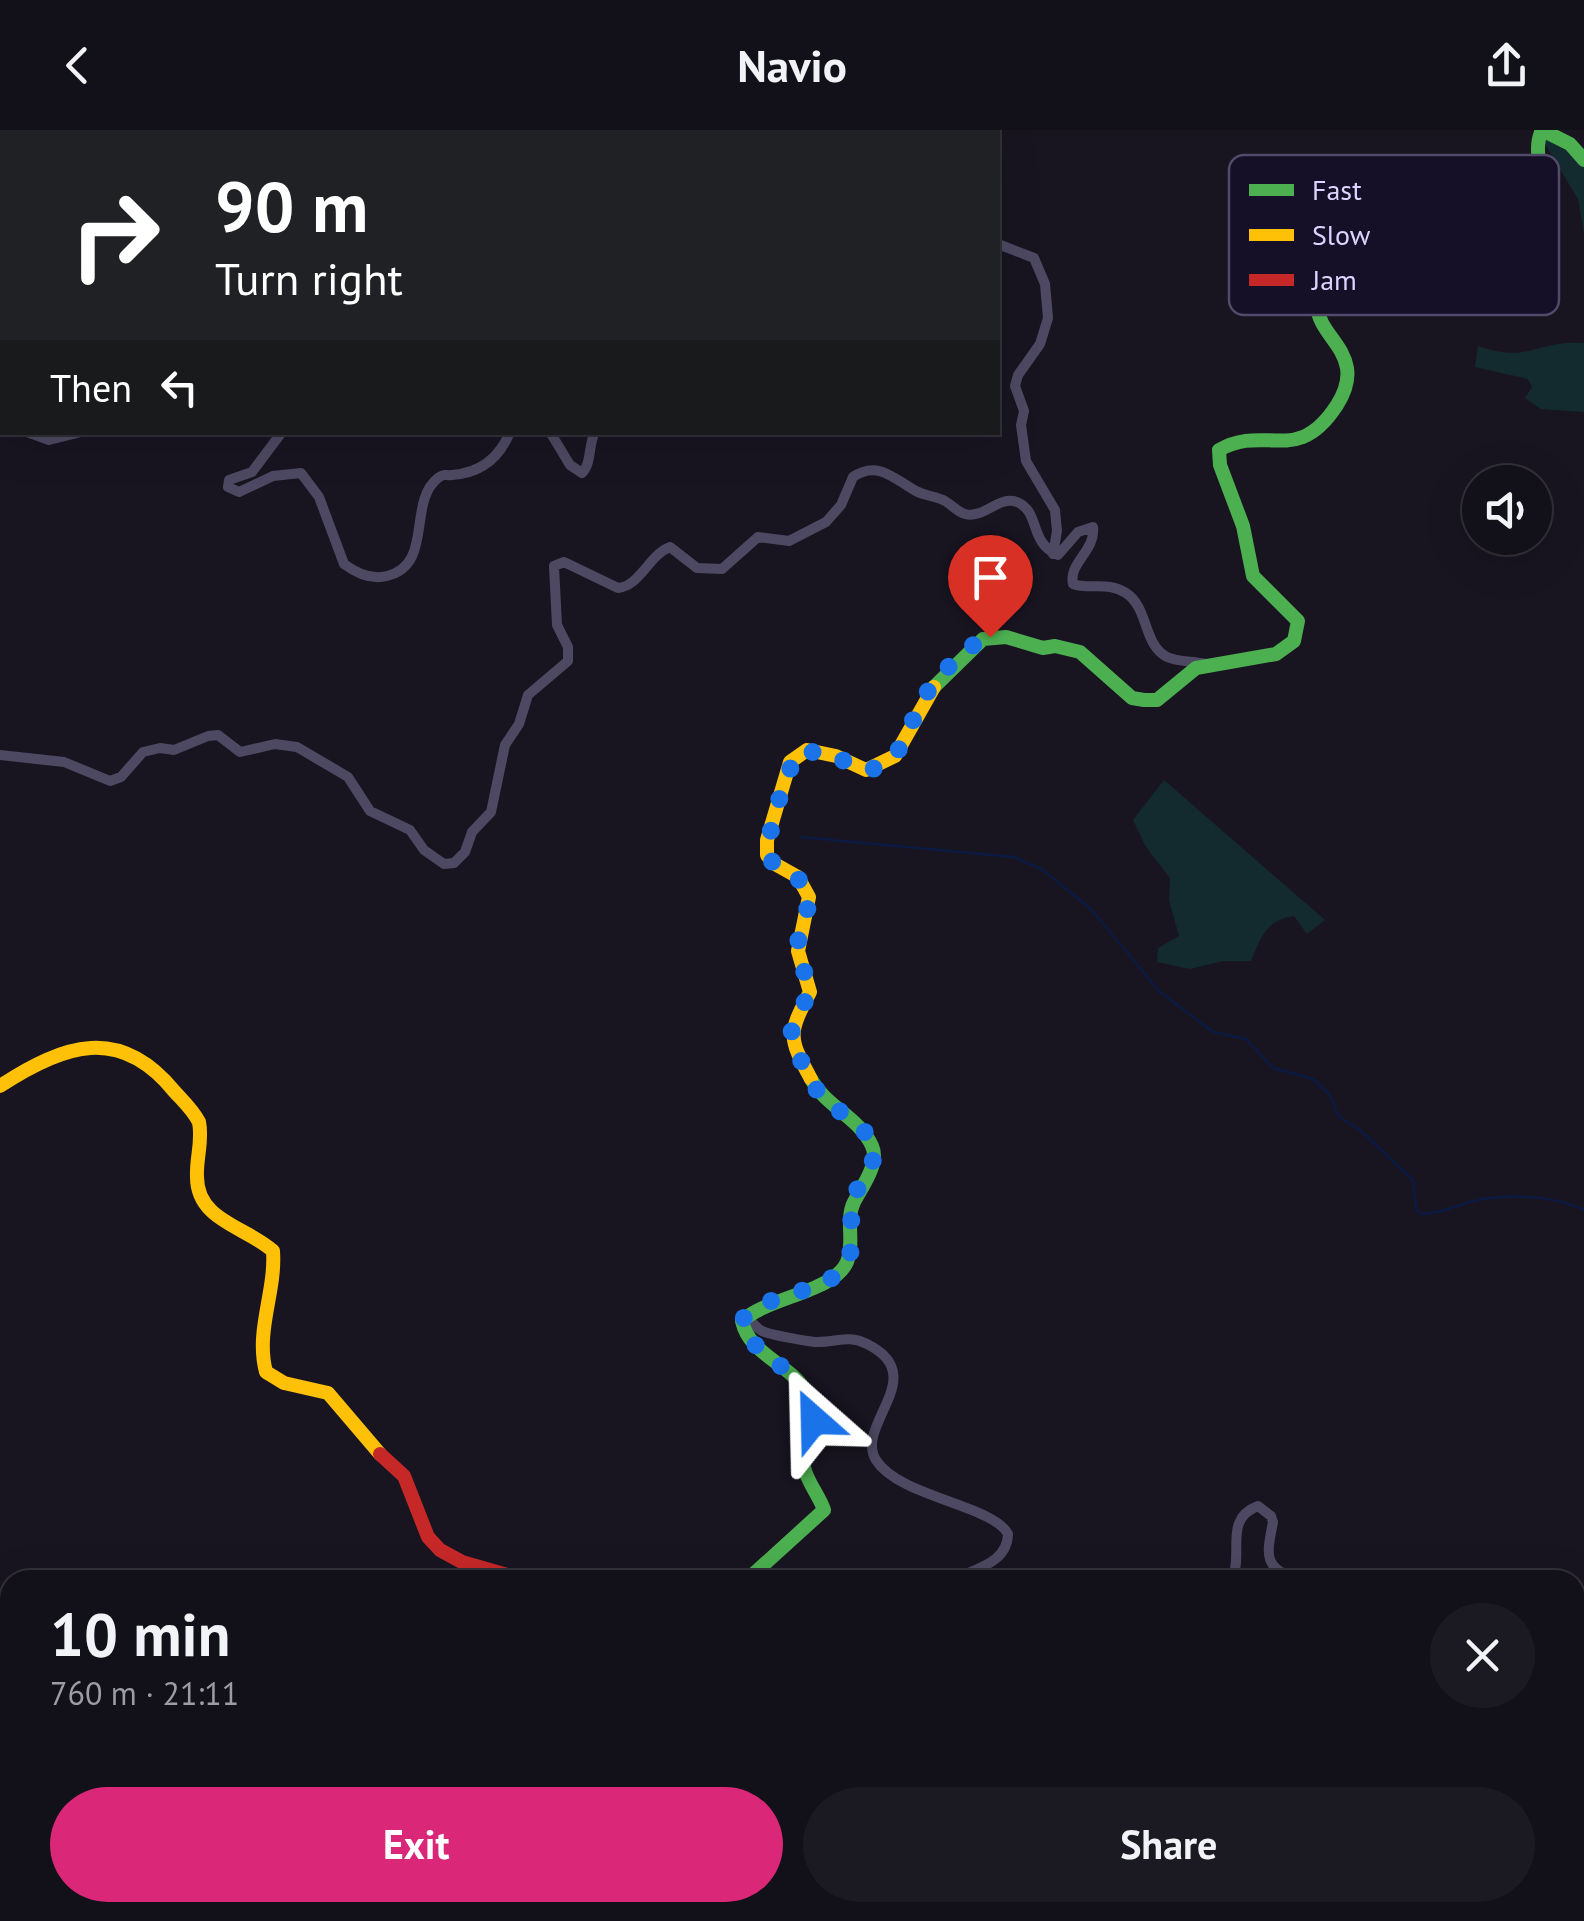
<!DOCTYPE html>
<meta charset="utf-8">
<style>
:root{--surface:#121019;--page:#1b1922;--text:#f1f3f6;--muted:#9c9da2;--line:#313038;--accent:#db2777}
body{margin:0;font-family:"PT Sans",sans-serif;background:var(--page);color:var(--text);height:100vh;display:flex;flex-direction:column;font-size:38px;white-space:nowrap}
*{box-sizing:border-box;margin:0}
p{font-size:32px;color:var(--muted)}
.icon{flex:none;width:55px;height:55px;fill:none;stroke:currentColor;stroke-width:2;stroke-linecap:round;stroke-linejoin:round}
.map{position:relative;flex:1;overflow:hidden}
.sheet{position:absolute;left:0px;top:1440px;width:1585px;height:352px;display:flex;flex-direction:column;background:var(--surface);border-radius:30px 30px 0 0;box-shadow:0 10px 40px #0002,0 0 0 2px var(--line)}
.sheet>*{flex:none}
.banner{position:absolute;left:0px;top:0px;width:1000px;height:305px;box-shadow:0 10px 40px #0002,0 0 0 2px var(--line);background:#202124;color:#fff;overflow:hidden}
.buttons{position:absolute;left:1462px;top:335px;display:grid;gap:20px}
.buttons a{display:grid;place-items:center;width:90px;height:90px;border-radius:50%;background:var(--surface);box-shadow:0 10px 40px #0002,0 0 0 2px var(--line);font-size:50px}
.pin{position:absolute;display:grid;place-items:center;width:85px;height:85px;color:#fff;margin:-102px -42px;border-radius:50% 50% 50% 0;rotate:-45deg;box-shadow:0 0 10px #0007}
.pin .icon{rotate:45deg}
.me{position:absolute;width:110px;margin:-55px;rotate:335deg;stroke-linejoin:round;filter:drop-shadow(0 0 8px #0008)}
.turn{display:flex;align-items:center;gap:35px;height:210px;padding:0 50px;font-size:45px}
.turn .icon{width:130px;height:130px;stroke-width:2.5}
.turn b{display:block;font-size:70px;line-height:85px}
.then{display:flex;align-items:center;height:95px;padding:0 50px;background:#0003;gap:20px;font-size:38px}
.round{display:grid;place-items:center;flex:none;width:105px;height:105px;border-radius:52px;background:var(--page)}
.headline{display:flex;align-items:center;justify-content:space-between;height:170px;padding:0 50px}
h1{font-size:60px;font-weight:700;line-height:75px}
.primary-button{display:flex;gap:20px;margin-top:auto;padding:20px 50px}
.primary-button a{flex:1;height:115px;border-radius:60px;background:var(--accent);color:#fff;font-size:40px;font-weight:700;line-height:115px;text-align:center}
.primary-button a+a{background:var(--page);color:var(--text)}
header{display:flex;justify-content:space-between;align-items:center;height:130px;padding:0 50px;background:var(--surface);font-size:45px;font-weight:700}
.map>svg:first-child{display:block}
.green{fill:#132b2f}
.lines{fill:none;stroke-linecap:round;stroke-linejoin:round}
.stream{stroke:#0b1a42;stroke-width:2.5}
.street{stroke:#4d4962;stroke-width:10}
.fast{stroke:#4caf50;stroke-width:14}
.slow{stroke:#ffc107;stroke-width:14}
.jam{stroke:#c62828;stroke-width:14}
.route{stroke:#1a73e8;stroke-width:18;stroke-dasharray:0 32.4}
.key{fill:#150f27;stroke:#514a68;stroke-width:2.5}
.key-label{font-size:28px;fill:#ddd5ff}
</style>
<header><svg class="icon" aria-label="back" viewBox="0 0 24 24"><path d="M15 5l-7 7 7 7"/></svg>Navio<svg class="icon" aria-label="share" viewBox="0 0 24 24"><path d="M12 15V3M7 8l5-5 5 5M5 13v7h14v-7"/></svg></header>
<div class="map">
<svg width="1584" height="1791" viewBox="0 0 1584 1791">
<rect width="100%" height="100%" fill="#181521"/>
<path class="green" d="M1549 4 1584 35V104L1578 69 1544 12Z
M1584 213V282L1541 279 1525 268 1532 257 1528 249 1475 237 1478 216C1529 234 1537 210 1584 213Z
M1164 650 1325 790 1307 804 1294 786C1267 790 1261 806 1251 831H1223L1190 839 1157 832 1158 818 1179 806 1169 770 1170 748 1146 717 1133 690Z
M1575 1587 1584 1598V1791H1444L1430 1783 1575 1782Z"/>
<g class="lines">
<path class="stream" d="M800 707 1014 727 1043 740 1091 779 1159 861 1213 902 1246 909 1273 938 1313 949 1329 964 1339 987 1360 1000 1413 1050 1416 1079 1420 1084C1443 1084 1460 1073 1482 1069 1513 1064 1556 1066 1584 1080
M0 1592 10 1600
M110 1791 112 1782"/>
<path class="street" d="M222 2 223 0
M998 114 1034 128 1045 154 1048 188 1040 214 1018 245 1015 256 1024 281 1021 295 1026 331 1055 380 1057 401 1053 424
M0 133 2 134
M0 227 2 226
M0 286H2
M27 302 49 310 81 302
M282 302 252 342 229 350 228 357 239 362 273 346 301 343 319 367 344 434C356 443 371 450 387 446 434 435 407 372 438 348 445 343 444 346 452 345 480 343 499 329 510 302
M550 302 570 335 582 343C592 333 588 315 595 302
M0 625 64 632 110 651 121 647 143 622 160 618 174 620 208 606 218 605 240 622 275 614 297 617 348 647 370 681 410 700 424 720 444 734 454 733 465 722 472 702 491 682 505 615 519 594 528 565 568 531V517L557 495 554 436 564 432 618 458C640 456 649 425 670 417L697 438 722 439 758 407 789 411 826 392 841 375 853 347C878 330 894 349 916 361 925 366 936 366 945 371 952 375 957 382 965 384 984 389 999 365 1017 372 1041 382 1028 412 1058 425L1078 402 1093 397C1096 421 1068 433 1073 454 1090 460 1108 451 1126 463 1149 478 1143 515 1167 527 1178 532 1194 531 1206 534
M746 1185C750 1190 756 1198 762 1201 770 1205 807 1211 815 1212 835 1213 848 1204 867 1214 932 1246 854 1295 876 1330 899 1367 993 1375 1008 1404 1007 1434 975 1438 954 1450
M469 1439 490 1450
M1232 1450C1244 1423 1223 1389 1258 1376L1271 1386 1273 1392C1267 1424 1262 1437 1297 1450
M1575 1567 1584 1566
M1575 1591 1584 1598
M618 1782H640
M1252 1782V1791"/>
<path class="fast" d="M1542 0 1570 14 1584 30
M934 557 983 509 1006 507 1043 518 1055 516 1080 522 1132 568 1144 570H1157L1196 538 1276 524 1294 511 1298 491 1253 446 1243 396 1220 335 1219 320C1266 293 1297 337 1337 275 1344 264 1349 251 1347 238 1343 213 1318 200 1317 175L1331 164 1376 157C1394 133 1406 99 1436 87 1470 75 1505 123 1536 76 1550 52 1530 25 1542 0
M747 1450 824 1380C819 1365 807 1352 804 1337 800 1309 823 1287 805 1260 788 1233 749 1224 742 1191 768 1167 834 1162 847 1132 855 1112 845 1090 854 1072 862 1057 880 1033 872 1016 859 987 826 977 811 949"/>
<path class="slow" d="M811 949C788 907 788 904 810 862L798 821 809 767 798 747 773 733 767 725V710L790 632 807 620 836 626 866 640 895 626 934 557
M0 956C64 914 120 895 174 961 183 971 193 980 199 992 203 1011 196 1028 197 1047 197 1091 247 1097 273 1121 276 1162 255 1201 266 1242L284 1253 328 1263 380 1324"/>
<path class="jam" d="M380 1324 404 1346 428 1407 440 1420 462 1432 525 1450"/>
</g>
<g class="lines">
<path class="route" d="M814 1290C804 1232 742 1223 742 1190 757 1172 789 1165 811 1158 834 1152 852 1133 853 1108 854 1098 849 1087 851 1077 855 1056 871 1042 876 1021L863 999 820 966 791 912 792 896 810 862C808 847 799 833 798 818 797 800 811 782 808 765 804 744 781 744 770 729 761 718 789 633 799 622H823L866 640C905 636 908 591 926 564 940 545 966 514 990 507"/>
</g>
<rect x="1229" y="25" width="330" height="160" rx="15" class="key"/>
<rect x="1249" y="54" width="45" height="12" fill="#4caf50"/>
<rect x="1249" y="99" width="45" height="12" fill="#ffc107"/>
<rect x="1249" y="144" width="45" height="12" fill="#c62828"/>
<g class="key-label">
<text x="1312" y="70">Fast</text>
<text x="1312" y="115">Slow</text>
<text x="1312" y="160">Jam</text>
</g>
</svg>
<div class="buttons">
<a><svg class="icon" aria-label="sound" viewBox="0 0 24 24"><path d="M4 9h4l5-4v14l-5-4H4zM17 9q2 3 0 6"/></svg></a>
</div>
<div class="pin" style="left:990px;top:507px;background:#d93025"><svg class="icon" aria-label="arrive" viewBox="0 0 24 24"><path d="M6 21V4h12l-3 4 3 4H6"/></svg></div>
<svg class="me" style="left:814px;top:1290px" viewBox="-20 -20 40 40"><path d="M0-17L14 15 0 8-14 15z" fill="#1a73e8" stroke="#fff" stroke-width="4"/></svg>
<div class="banner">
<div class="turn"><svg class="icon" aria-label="right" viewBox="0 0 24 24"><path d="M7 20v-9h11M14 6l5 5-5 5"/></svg><div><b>90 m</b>Turn right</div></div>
<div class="then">Then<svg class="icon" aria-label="left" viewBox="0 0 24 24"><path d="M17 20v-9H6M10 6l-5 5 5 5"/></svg></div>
</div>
<section class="sheet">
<div class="headline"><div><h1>10 min</h1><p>760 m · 21:11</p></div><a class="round"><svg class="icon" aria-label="close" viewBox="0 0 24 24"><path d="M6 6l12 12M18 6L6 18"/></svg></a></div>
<div class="primary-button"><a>Exit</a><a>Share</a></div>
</section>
</div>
